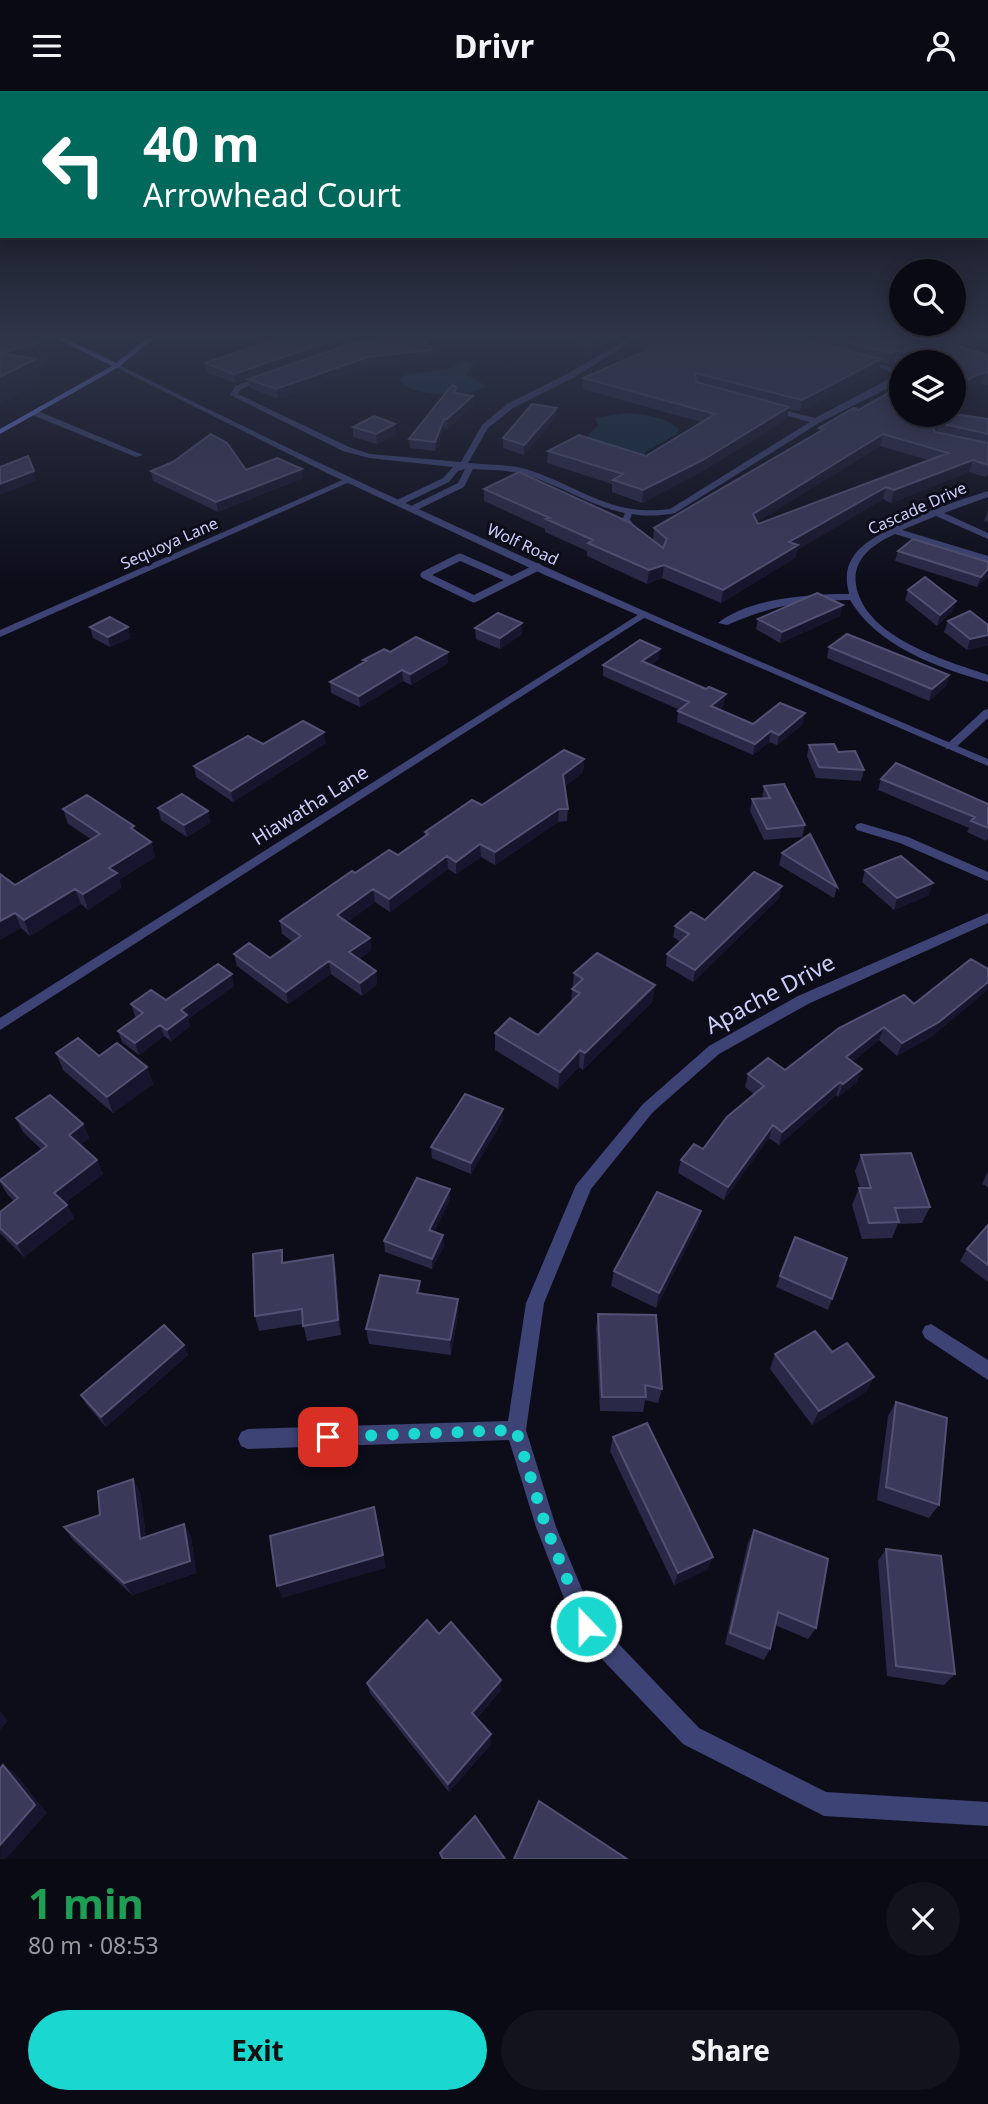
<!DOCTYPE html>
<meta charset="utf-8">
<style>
:root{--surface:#0a0a14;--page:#13131d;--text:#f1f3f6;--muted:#999aa0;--line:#2a2b34;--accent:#1ad8d0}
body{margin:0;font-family:"Noto Sans",sans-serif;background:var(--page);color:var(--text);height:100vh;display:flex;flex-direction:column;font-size:26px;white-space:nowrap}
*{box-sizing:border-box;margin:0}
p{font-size:23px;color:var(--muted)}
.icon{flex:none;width:38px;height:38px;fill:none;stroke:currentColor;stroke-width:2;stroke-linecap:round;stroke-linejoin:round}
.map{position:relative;height:1768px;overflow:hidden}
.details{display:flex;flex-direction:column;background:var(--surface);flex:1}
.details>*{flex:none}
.banner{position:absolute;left:0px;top:0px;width:989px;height:147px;box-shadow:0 4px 18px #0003,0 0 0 2px var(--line);background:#00695c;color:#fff;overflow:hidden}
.tools{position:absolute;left:889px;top:168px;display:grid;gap:14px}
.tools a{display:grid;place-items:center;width:77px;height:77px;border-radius:50%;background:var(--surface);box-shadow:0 4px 18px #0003,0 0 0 2px var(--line);font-size:35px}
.pin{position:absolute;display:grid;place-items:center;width:60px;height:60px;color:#fff;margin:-30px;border-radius:14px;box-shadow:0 4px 10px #0006}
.me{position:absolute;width:77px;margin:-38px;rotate:338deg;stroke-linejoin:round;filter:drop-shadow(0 0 5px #0008)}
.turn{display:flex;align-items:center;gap:24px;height:147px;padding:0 28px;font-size:32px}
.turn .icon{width:91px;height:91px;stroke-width:2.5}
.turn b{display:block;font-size:49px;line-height:60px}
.round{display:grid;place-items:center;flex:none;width:74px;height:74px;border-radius:37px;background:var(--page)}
.summary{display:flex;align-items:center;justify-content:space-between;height:119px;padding:0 28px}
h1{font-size:42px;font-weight:700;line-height:52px;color:#1e9e55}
.action{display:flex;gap:14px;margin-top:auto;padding:14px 28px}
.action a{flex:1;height:80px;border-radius:42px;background:var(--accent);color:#111;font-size:28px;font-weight:700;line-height:80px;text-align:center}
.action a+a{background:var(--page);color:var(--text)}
header{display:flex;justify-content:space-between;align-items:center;height:91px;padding:0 28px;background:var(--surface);font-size:32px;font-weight:700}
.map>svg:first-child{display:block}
.water{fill:#122a3e}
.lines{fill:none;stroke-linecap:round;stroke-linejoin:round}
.service{stroke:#3d4374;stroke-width:7}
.minor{fill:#3d4374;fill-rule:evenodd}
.tertiary{fill:#3d4374;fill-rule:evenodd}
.secondary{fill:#6f7eee;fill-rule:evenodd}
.wall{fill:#292846;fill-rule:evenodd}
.shaded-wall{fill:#17152d}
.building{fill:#3b395a;stroke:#525173;stroke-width:2;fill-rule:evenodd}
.route{stroke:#1ad8d0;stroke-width:12;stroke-dasharray:0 21.6}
.labels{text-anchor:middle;stroke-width:6;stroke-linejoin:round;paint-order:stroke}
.far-street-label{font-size:16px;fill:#cccef9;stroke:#0d0d1a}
.street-label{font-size:19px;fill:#cccef9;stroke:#0d0d1a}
.near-street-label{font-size:23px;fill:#cccef9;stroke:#0d0d1a}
</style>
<header><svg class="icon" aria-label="menu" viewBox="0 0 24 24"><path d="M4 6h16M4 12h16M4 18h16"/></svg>Drivr<svg class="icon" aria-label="person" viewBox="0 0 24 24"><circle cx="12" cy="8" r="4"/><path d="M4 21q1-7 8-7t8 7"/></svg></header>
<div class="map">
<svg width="988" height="1768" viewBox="0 0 988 1768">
<rect width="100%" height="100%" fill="#0d0d1a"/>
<path class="water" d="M465 269 475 272 466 283 486 295C470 307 409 307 399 288L407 283 448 278Z
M625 322C643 323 665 326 679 338L677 343 645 361 644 364 585 348 598 334 595 327Z"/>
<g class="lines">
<path class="service" d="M628 424 626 429 634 441
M460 466 512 489 474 508 424 484Z
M512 489 538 476"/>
<path class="minor" d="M443 244H460L408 253 405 251Z
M634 244H642L573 287 513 317 488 337 468 372C488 374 510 373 529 379 581 396 611 426 670 418L810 331 767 319V315L815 327 893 286 886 278 862 272 864 269 890 276 901 286 896 293 819 332 675 422C615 434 580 401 526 384 510 379 490 379 473 378L464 396 415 420H409V416L458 392 465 378 458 380 449 391 401 414H395V410L443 387 453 376 369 367 343 360 230 304 235 295 269 283V287L241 298 238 303 349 356 370 363 461 371 482 334 507 313 567 283Z
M32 320H38L143 364 136 366 32 324Z
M347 387 354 389 0 546V539Z
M988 400V406L944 422 988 442V448L936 425 902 439 988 465V471L895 443C874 453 852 467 856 494 865 547 945 569 988 584V591C938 577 877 555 850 509 801 509 772 515 727 534L718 532C750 507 809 503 849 503 846 490 845 478 853 466 871 437 954 411 988 400Z
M641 522 644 523V527L0 939V927Z
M988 618V627L954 658H946V654L984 619Z
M861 732 908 746 988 781V790L900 752 857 739 855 736 857 733Z
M988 822V832L808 913 719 963 653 1021 591 1098 544 1212 526 1339 556 1436 594 1527 699 1637 826 1701 988 1711V1735L824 1725 683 1653 578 1543 536 1436 509 1349 248 1358 241 1355 238 1348 241 1341 248 1338 508 1330 526 1212 576 1094 643 1013 709 955 798 905Z
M931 1233 988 1269V1289L925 1247 922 1241 925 1235Z"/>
<path class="tertiary" d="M115 274H119C404 417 695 544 988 668V675L545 484 329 383 115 276Z"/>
<path class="secondary" d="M50 244H58L116 272 151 244H158L119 276 0 343V338L112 275Z"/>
</g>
<path class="wall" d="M288 244H420L432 268 369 275 278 308 250 297 248 288 391 247 348 253 235 292 206 281 205 272Z
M579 244H628L586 263Z
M639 244H977L976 247 949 253 988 264V294L982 293 969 298 954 271 901 272 894 270 888 274 880 271 879 279 800 320 789 318 787 328 701 381 642 412 612 401V393L547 372 548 360 646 365 701 331 583 298V287L643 261 638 249Z
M456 302 473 314 447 338 444 337 435 360 410 357 409 348Z
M858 319 901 324 988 328V384L985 386 969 381 891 412 883 408 797 459 795 467 721 512 662 487 647 493 587 465V460L545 441V438L484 410V398L653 449 654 437 818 342 819 337ZM880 355 928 369 758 433 757 431Z
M556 326 524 364 503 357V347Z
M353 336 396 343 377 353 353 346Z
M246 379 303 387 218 421 153 390 151 380Z
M988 419V431L984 430Z
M898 460 988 471V486L977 496 895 470Z
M908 499 956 510 952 520 937 535 905 509Z
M840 525 780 552 756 538 758 528Z
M948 530 988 534V554L967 559 944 541Z
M90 536H128L130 547 110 556 93 547Z
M475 537 522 543 500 558 476 548Z
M829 556 949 584 946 595 929 610 827 567Z
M390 561H448V572L411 594 403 590 360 616 331 602 330 591 364 572 363 569Z
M659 568 651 574 724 614 719 619 753 633H803L777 654 769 651 753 664 677 631 678 620 680 619 603 585V574Z
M326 652 233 711 196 686 194 675 263 653Z
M809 654 838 661 864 679 861 690 816 687 807 665Z
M584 668 583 681 565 695 568 718 567 730 558 731 495 774 481 766 456 783 448 778 390 821 375 811 347 831 370 847 371 859 359 868 376 880 377 893 362 905 331 883 288 913 237 875 234 863 270 867 293 851 282 843 280 830 355 782 398 764 425 746V741Z
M881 688 988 713V748L986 750 967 741 969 737 878 699Z
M764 695 805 734 802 746 764 749 750 720 752 708H762Z
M158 717 211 731 187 746 161 729Z
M63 718 135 740 151 751 155 766 119 789 121 797 88 819 81 813 30 845 21 837 0 849 15 794 91 748 68 733Z
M782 762 837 796 834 807 779 774Z
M865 779 929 804 894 819 862 791Z
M782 795 779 807 693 891 666 875 667 863 681 851 673 846 675 835 705 829Z
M574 882 655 894 652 911 583 979 579 976 558 998 495 959V942L538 944 571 910Z
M234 895 188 928 190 935 171 950 164 945 139 964 122 951 118 940 136 926 135 925 131 913 166 909Z
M904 904 934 944 897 965 879 949 852 971 857 991 838 1006 836 1004 779 1054 769 1047 724 1109 678 1082 681 1069 703 1058 754 1003 745 996 748 983 785 979Z
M56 962 99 965 147 976 153 993 113 1022 63 979Z
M16 1027 83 1033 89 1047 80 1054 97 1069 103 1083 65 1112 67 1114 74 1127 24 1166 0 1142V1121L14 1110 7 1103 0 1091 42 1059 23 1041Z
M503 1029 471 1083 432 1067 431 1056Z
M861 1064 930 1116 922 1132 898 1133 892 1147 862 1148 852 1114 859 1097H860L855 1080Z
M988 1080V1096L982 1093Z
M450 1109 434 1141 444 1155 432 1178 385 1161 384 1150Z
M701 1120 697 1136 656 1217 611 1195 614 1180Z
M988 1134V1191L960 1170 967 1158Z
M333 1164 336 1180 341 1244 307 1250 303 1233 259 1240 255 1225 285 1171Z
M780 1185 832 1208 828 1219 776 1196Z
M421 1203 458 1208V1223L451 1264 369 1253 366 1238Z
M598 1223 662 1298 658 1312 645 1309 643 1321 600 1320 596 1238Z
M184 1254 188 1264 106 1336 87 1314 81 1304Z
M832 1261 867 1300 812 1334 770 1278 775 1263Z
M896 1311 939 1414 929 1427 877 1409 888 1325Z
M613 1346 708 1478 674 1494 610 1360Z
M133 1388 140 1402 146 1446 184 1433 191 1446 196 1482 132 1504 73 1449 64 1436 100 1424Z
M754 1439 816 1537 808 1548 775 1534 770 1558 764 1569 725 1553 748 1452Z
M886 1458 955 1583 944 1594 887 1585 878 1470Z
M439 1543 501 1589V1599L477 1627 491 1653 449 1701 370 1602 367 1592Z"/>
<path class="shaded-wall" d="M347 244 414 245 348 253 235 292 234 283Z
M604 244H628L586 263V252Z
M944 244H977L976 247 926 258 929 247Z
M39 252 45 275 38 276 42 291 0 313 1 262Z
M432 259V268L369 275 278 308 276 298 368 266Z
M897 259 894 270 888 274 891 262Z
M881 268 879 279 800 320 802 309Z
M985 281 982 293 969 298 954 308V298L972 286Z
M473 305V314L447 338V328Z
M789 316 787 328 701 381 642 412 643 399Z
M557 317 556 326 524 364V354Z
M444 328V337L435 360V351Z
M939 332 936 344 933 335Z
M395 333 396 343 377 353 376 343Z
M883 343 880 355 751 435 753 423Z
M973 369 969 381 891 412 894 399Z
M302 378 303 387 218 421 216 411Z
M34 380 36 390 0 404V393Z
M886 396 883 408 797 459 795 467 721 512 723 499 789 451Z
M664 474 662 487 647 493 649 479Z
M988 478V486L977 496 981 486Z
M956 510 952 520 937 535 940 524Z
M843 514 840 525 780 552 782 541Z
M522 532V543L500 558V547Z
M128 536 130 547 110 556 108 546Z
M988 544V554L967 559 970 548Z
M660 558 659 568 641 581 642 570Z
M448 561V572L411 594 410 583Z
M402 579 403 590 360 616 359 605Z
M949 584 946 595 929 610 932 598Z
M726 603 724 614 710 626 711 615Z
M805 622 803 633 777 654 779 644Z
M771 640 769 651 753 664 755 653Z
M324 641 326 652 233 711 231 700Z
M584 668 583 681 562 697 563 684Z
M559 718 558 731 495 774V761Z
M208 720 211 731 187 746 184 734Z
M151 751 155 766 119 789 121 797 88 819 83 803 109 777Z
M480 753 481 766 456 783V771Z
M447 765 448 778 390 821 389 808Z
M933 792 929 804 894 819 897 807Z
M782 795 779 807 693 891 695 879Z
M75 798 81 813 30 845 24 829Z
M373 798 375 811 339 837 337 824Z
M15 822 21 837 0 849V830Z
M370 847 371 859 350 874 349 861Z
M329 870 331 883 288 913 286 901Z
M376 880 377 893 362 905 360 892Z
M232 883 234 895 188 928 190 935 171 950 167 939 181 919Z
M988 891V899L934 944 897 965 902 952Z
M655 894 652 911 583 979 585 962Z
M160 934 164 945 139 964 135 952Z
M884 936 879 949 842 979 846 966Z
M580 959 579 976 558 998 560 981Z
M147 976 153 993 113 1022 107 1006Z
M862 978 857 991 838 1006 843 993Z
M840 991 836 1004 779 1054 782 1041Z
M503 1018V1029L471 1083V1072Z
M83 1033 89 1047 75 1058 69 1044Z
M773 1034 769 1047 724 1109 728 1096Z
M97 1069 103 1083 61 1115 54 1102Z
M450 1098V1109L430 1150 429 1139Z
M67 1114 74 1127 24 1166 17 1153Z
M701 1120 697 1136 656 1217 659 1202Z
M443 1144 444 1155 432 1178V1168Z
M333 1164 336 1180 341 1244 338 1229Z
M420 1190 421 1205 417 1202Z
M458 1208V1223L451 1264 450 1249Z
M184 1254 188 1264 106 1336 101 1326Z
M874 1286 867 1300 812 1334 819 1320Z
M133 1388 140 1402 148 1461 140 1448Z
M374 1416 386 1477 282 1507 277 1495Z
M184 1433 191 1446 196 1482 132 1504 124 1492Z
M713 1466 708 1478 674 1494 678 1482Z
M501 1589V1599L473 1631 472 1622Z
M0 1620 8 1630 0 1639Z
M491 1643V1653L449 1701 448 1693Z
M3 1674 15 1682 47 1722 6 1768H0Z"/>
<path class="building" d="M0 244H23L39 252 1 262 36 268 0 286Z
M288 244H347L234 283 205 272Z
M416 244H420L432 259 368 266 276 298 248 288 350 253Z
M583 244H604L586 252Z
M641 244H786L881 268 802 309 695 282 696 291 789 316 703 369 643 399 613 389 623 383 548 360 579 344 646 365 715 323 583 287 648 259Z
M818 244H944L929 247 988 264V282L985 281 972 286 954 298V271H943H944L897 259 891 262Z
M452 294 456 296 454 302 473 305 447 328H444L435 351 409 348Z
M901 295V324H954V323L988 328V343L939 332 933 335 935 341 988 352V374L973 369 894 399 886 396 789 451 798 454 723 499 664 474 649 479 588 452 593 449 546 428 550 427 484 398 519 381 629 431 663 457 667 448 654 437 824 338 819 337 854 317 858 319ZM883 343 948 362 758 433 753 423Z
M532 313 557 317 524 354 503 347Z
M374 325 395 333 376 343 353 336Z
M211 343 227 352 246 379 277 367 302 378 216 411 151 380 173 371Z
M28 365 34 380 0 393V376Z
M913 448 988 471V478L981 486 898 460Z
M925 486 956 510 940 524 908 499Z
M817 502 843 514 782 541 758 528Z
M970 520 988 534V544L970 548 948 530Z
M498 522 522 532 500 547 475 537Z
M110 526 128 536 108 546 90 536Z
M847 543 949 584 932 598 829 556Z
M416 546 448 561 410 583 402 579 359 605 330 591 366 570 363 569 384 558 390 561Z
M640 549 660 558 642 570 706 598 709 596 726 603 711 615 753 633 780 612 805 622 779 644 771 640 755 653 678 620 689 611 603 574Z
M303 630 324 641 231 700 194 675 248 645 263 653Z
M834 653 838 661 855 660 864 679 819 676 809 654Z
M564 659 584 668 563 684 568 718H559L495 761 480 753 456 771 447 765 389 808 373 798 337 824 370 847 349 861 376 880 360 892 329 870 286 901 234 863 249 852 270 867 301 845 280 830 352 780 355 782 389 759 398 764 428 743 425 741 472 709 482 714Z
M896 672 988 713V737L971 730 975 726 881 688Z
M784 693 805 734 767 738 752 708 770 707 764 695Z
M182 703 208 720 184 734 158 717Z
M87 704 134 735 131 737 151 751 109 777 117 782 83 803 75 798 24 829 15 822 0 830V783L15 794 100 743 63 718Z
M810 743 837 796 782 762Z
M901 765 933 792 897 807 865 779Z
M754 781 782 795 695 879 667 863 689 843 675 835 691 821 705 829Z
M597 862 655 894 585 962 580 959 560 981 495 942 510 927 538 944 580 902 572 898 583 888 574 882Z
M971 868 988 878V891L939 931 902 952 884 936 846 966 862 978 843 993 840 991 782 1041 773 1034 728 1096 681 1069 694 1053 703 1058 727 1026 764 995 748 983 768 967 785 979 839 937 904 904 914 913Z
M218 873 232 883 181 919 187 924 167 939 160 934 135 952 118 940 143 922 131 913 151 899 166 909Z
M78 947 99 965 117 952 147 976 107 1006 56 962Z
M465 1003 503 1018 471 1072 431 1056Z
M50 1004 83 1033 69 1044 97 1069 54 1102 67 1114 17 1153 0 1137V1121L18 1107 0 1089 47 1055 16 1027Z
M911 1062 930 1116 895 1117 899 1131 869 1132 859 1097H871L861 1064Z
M417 1087 450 1098 429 1139 443 1144 432 1168 384 1150Z
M657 1101 701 1120 659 1202 614 1180Z
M988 1134V1174L967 1158Z
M795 1146 847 1167 832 1208 780 1185Z
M282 1159V1172L333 1164 338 1229 303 1235 302 1218 255 1225 253 1163Z
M380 1184 420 1190 417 1202 458 1208 450 1249 366 1238Z
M598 1223 656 1224 662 1298 645 1294 646 1306H602Z
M164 1234 184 1254 101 1326 81 1304Z
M815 1240 832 1261 847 1252 874 1286 819 1320 775 1263Z
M896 1311 947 1327 939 1414 886 1396Z
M647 1332 713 1466 678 1482 613 1346Z
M133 1388 140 1448 184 1433 190 1470 124 1492 64 1436 100 1424 98 1400Z
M374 1416 383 1464 277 1495 270 1445Z
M754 1439 828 1468 816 1537 778 1521 770 1558 730 1542Z
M886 1458 941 1465 955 1583 896 1575Z
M427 1529 439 1543 451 1531 501 1589 472 1622 491 1643 448 1693 367 1592Z
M3 1674 35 1714 0 1754V1678Z
M539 1710 627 1768H514Z
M475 1725 505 1768H443L440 1762Z"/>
<linearGradient id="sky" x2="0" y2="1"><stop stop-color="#07070e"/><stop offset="0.5" stop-color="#2f3549"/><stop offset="1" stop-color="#2f3549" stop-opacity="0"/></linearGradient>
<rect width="988" height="492" fill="url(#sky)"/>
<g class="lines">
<path class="route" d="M328 1346 516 1339 546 1436 586 1535"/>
</g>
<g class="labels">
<g class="far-street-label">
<text transform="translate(917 417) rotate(-24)" y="6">Cascade Drive</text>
<text transform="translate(169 452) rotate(-24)" y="6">Sequoya Lane</text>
<text transform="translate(523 453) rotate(25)" y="6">Wolf Road</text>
</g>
<g class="street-label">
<text transform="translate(310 714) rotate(-32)" y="7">Hiawatha Lane</text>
</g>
<g class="near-street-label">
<text transform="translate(770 903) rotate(-28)" y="8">Apache Drive</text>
</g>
</g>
</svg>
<div class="tools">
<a><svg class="icon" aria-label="search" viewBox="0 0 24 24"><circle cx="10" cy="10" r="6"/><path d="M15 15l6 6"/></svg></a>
<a><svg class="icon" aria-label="layers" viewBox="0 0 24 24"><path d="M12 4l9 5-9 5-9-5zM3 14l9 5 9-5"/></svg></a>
</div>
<div class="pin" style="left:328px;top:1346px;background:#d93025"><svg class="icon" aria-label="arrive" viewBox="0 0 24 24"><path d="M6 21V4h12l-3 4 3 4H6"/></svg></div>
<svg class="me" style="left:586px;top:1535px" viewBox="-20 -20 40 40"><circle r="17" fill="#1ad8d0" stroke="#fff" stroke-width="3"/><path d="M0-11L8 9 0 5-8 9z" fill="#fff"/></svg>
<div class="banner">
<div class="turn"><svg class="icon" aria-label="left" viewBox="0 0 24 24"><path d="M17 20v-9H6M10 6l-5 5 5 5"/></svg><div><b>40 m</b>Arrowhead Court</div></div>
</div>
</div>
<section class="details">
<div class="summary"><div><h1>1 min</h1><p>80 m · 08:53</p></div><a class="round"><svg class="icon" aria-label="close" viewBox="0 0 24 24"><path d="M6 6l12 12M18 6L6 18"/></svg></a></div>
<div class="action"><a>Exit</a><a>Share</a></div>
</section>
